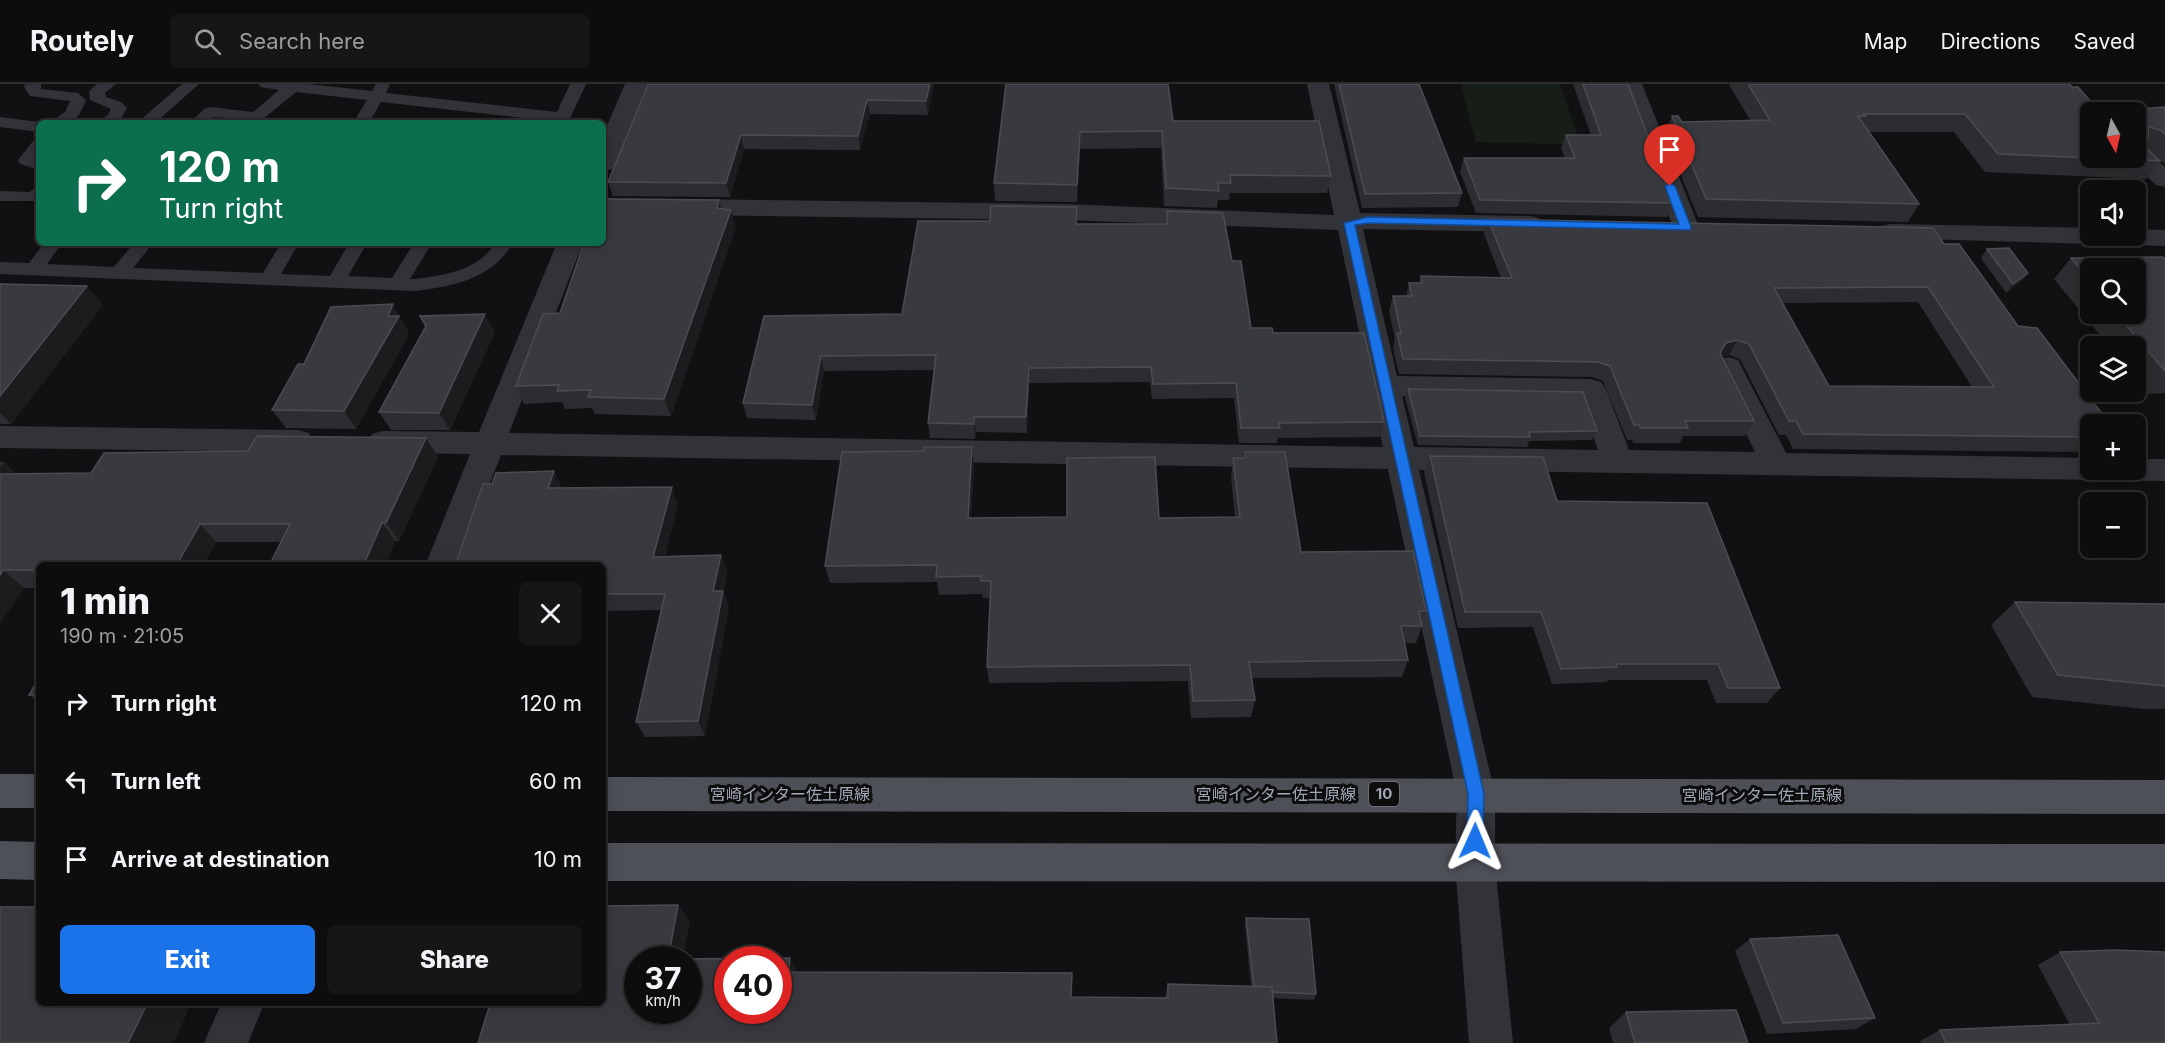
<!DOCTYPE html>
<meta charset="utf-8">
<style>
:root{--surface:#0d0d0e;--page:#161617;--text:#f1f3f6;--muted:#9a9c9e;--line:#2d2d2e;--accent:#1a73e8}
body{margin:0;font-family:Inter,"Noto Sans JP",sans-serif;background:var(--page);color:var(--text);height:100vh;display:flex;flex-direction:column;font-size:22px;white-space:nowrap}
*{box-sizing:border-box;margin:0}
p{font-size:20px;color:var(--muted)}
.icon{flex:none;width:33px;height:33px;fill:none;stroke:currentColor;stroke-width:2;stroke-linecap:round;stroke-linejoin:round}
.map{position:relative;flex:1;overflow:hidden}
.sheet{position:absolute;left:36px;top:478px;width:570px;height:444px;display:flex;flex-direction:column;background:var(--surface);border-radius:9px;box-shadow:0 3px 15px #0003,0 0 0 2px var(--line)}
.sheet>*{flex:none}
.top-card{position:absolute;left:36px;top:36px;width:570px;height:126px;border-radius:9px;box-shadow:0 3px 15px #0003,0 0 0 2px var(--line);background:#0b6e4f;color:#fff;overflow:hidden}
.needle{width:39px;rotate:172deg}
.tools{position:absolute;left:2080px;top:18px;display:grid;gap:12px}
.tools a{display:grid;place-items:center;width:66px;height:66px;border-radius:9px;background:var(--surface);box-shadow:0 3px 15px #0003,0 0 0 2px var(--line);font-size:30px}
.speed{position:absolute;left:624px;top:862px;display:flex;gap:12px;font-size:30px;font-weight:700;text-align:center}
.speed>*{display:grid;place-content:center;width:78px;height:78px;border-radius:50%;background:var(--surface);box-shadow:0 3px 15px #0003,0 0 0 2px var(--line);line-height:1}
.speed small{font-size:15px;font-weight:400}
.speed .limit{border:9px solid #d22;background:#fff;color:#111}
.pin{position:absolute;display:grid;place-items:center;width:51px;height:51px;color:#fff;margin:-62px -26px;border-radius:50% 50% 50% 0;rotate:-45deg;box-shadow:0 0 6px #0007}
.pin .icon{rotate:45deg}
.me{position:absolute;width:66px;margin:-33px;rotate:1deg;stroke-linejoin:round;filter:drop-shadow(0 0 4px #0008)}
.turn{display:flex;align-items:center;gap:21px;height:126px;padding:0 24px;font-size:27px}
.turn .icon{width:78px;height:78px;stroke-width:2.5}
.turn b{display:block;font-size:42px;line-height:51px}
.round{display:grid;place-items:center;flex:none;width:63px;height:63px;border-radius:9px;background:var(--page)}
.head{display:flex;align-items:center;justify-content:space-between;height:102px;padding:0 24px}
h1{font-size:36px;font-weight:800;line-height:45px}
.action{display:flex;gap:12px;margin-top:auto;padding:12px 24px}
.action a{flex:1;height:69px;border-radius:9px;background:var(--accent);color:#fff;font-size:24px;font-weight:800;line-height:69px;text-align:center}
.action a+a{background:var(--page);color:var(--text)}
ul{padding:0;list-style:none}
li{display:flex;align-items:center;gap:18px;height:78px;padding:0 24px}
li div{flex:1}
li b{display:block;font-size:22px}
li em{font-style:normal}
header{display:flex;align-items:center;gap:36px;box-sizing:border-box;height:84px;padding:0 30px;background:var(--surface);border-bottom:2px solid var(--line)}
header strong{font-size:28px}
nav{display:flex;gap:33px;margin-inline-start:auto;font-size:21px}
.search{width:420px;height:54px;background:var(--page);display:flex;align-items:center;gap:15px;box-sizing:border-box;padding:0 21px;border-radius:9px;color:var(--muted);font-size:22px}
.map>svg:first-child{display:block}
.green{fill:#171e18}
.lines{fill:none;stroke-linecap:round;stroke-linejoin:round}
.service{fill:#323339;fill-rule:evenodd}
.minor{fill:#323339;fill-rule:evenodd}
.tertiary{fill:#323339;fill-rule:evenodd}
.primary{fill:#4e5058;fill-rule:evenodd}
.wall{fill:#2d2d31;fill-rule:evenodd}
.shaded-wall{fill:#1c1c1f}
.building{fill:#393a3f;stroke:#4a4c52;stroke-width:1.5;fill-rule:evenodd}
.route{fill:#1a73e8;stroke:#114b97;stroke-width:1.5}
.labels{text-anchor:middle;stroke-width:6;stroke-linejoin:round;paint-order:stroke}
.shield{fill:#0d0d0e;stroke:#757a83;stroke-width:1.5}
.shield-label{font-size:15px;font-weight:bold;fill:#a1a8b5}
.street-label{font-size:16px;fill:#a1a8b5;stroke:#0d0d0e}
</style>
<header>
<strong>Routely</strong>
<div class="search"><svg class="icon" aria-label="search" viewBox="0 0 24 24"><circle cx="10" cy="10" r="6"/><path d="M15 15l6 6"/></svg>Search here</div>
<nav><a>Map</a><a>Directions</a><a>Saved</a></nav>
</header>
<div class="map">
<svg width="2165" height="959" viewBox="0 0 2165 959">
<rect width="100%" height="100%" fill="#111113"/>
<path class="green" d="M1461 0H1560L1581 61 1476 58Z"/>
<g class="lines">
<path class="service" d="M25 0H41V5L78 9 86 16C77 39 73 39 49 39L65 28 70 17 30 12 24 3Z
M97 0H116L105 9 106 13 121 18 127 24 120 37 96 39 108 31 111 25 90 16 89 7Z
M182 0H199L155 39H137Z
M258 0H308L372 7 376 0H390L386 9 557 28 570 0H586L568 39 381 18 369 39H353L367 16 296 8 262 36 214 33 207 39H190L204 25 210 23 253 28 279 6 261 3Z
M0 33 39 38 42 39H39V48L0 43Z
M39 55V71L36 74 39 75V86L20 80 18 76 33 57Z
M39 102V117H0V107L29 108Z
M44 159H62L47 180 114 183 134 159H153L133 184 263 189 281 159H299L281 190 330 192 349 159H367L348 192 392 194 414 159H432L410 195H415C445 191 478 187 495 159H513C491 195 455 202 415 207L0 190V178L29 179Z"/>
<path class="minor" d="M625 0H647L615 80 612 85 603 87V51Z
M1307 0H1329L1360 129 1530 132 1539 134 1543 140 1539 146 1530 148 1363 145 1397 292 1591 295 1601 298 1606 305 1629 366 1755 368 1714 283 1718 276 1728 273 1738 276 1786 369 2091 374V386H2136V375H2165V397L1419 386 1495 710 1489 722 1476 727 1463 722 1457 710 1388 385 501 371 458 482H425L470 370 383 369 372 366 368 358 372 350 383 347 479 348 557 159H583L509 349 1383 363 1338 146 1064 136 603 130V114L1064 120 1334 131ZM1402 312 1580 315 1598 366 1414 363Z
M1620 0H1642L1699 143 1695 149 1686 151 1677 149 1673 143Z
M2136 63 2145 65 2165 83V103L2156 101 2127 75 2136 74Z
M1891 140 2091 144V152H2136V145L2165 146V162L1882 154 1878 148 1882 142Z
M0 342 298 346 309 349 313 357 309 365 298 368 0 364Z
M221 920H264L248 959H204Z"/>
<path class="tertiary" d="M1476 693 1489 698 1495 710V780L1513 959H1469L1455 780 1457 710 1463 698Z"/>
<path class="primary" d="M0 690H39V724H0Z
M603 693 2165 696V730L603 727Z
M0 757 39 758V796L0 795Z
M603 759 2165 760V798L603 797Z"/>
</g>
<path class="wall" d="M648 0H934L928 31 870 30 860 66 744 65 730 113 613 112 608 98Z
M1006 0 1173 37 1331 92 1327 109H1230L1229 116H1218L1217 124 1164 122 1161 64 1080 65 1077 118 995 117 994 99Z
M1334 0H1419L1462 109 1458 123 1362 124Z
M1573 0H1628L1673 119 1667 133 1476 129 1460 88 1464 74H1565L1561 64 1566 51H1591Z
M1730 0H2069L2100 28 2165 23V80L2146 63H2145L2160 77 2146 95 1985 88 1954 48H1869L1919 120 1908 138 1698 133 1664 50 1672 32 1682 38 1750 36 1729 1Z
M721 124 736 143 671 332 595 330 592 324 565 325 562 318 524 320 516 302 560 229Z
M1167 127 1232 177 1251 244 1273 249 1384 338 1380 353 1278 354 1277 359H1239L1234 314 1152 315 1150 298 1029 299 1027 349 976 348 975 355 930 354 928 339 934 286 824 287 816 336 747 334 743 319 764 232 902 230 1077 140H1166Z
M1488 135 1944 160 2018 242 2091 340V368L1793 365 1786 351H1779L1740 275 1729 271 1722 273 1754 337 1745 352H1683L1680 359H1633L1632 356H1627L1603 297 1592 293 1399 290 1393 264 1395 255 1389 227 1393 212H1406L1409 199H1419L1421 192 1501 194 1484 150ZM1918 218 1972 303 1829 302 1782 219Z
M1987 165 2028 189 2021 198 2006 209 1981 174Z
M2071 174 2165 175V309L2147 310 2136 296V262H2109L2054 195ZM2091 184 2136 230H2091Z
M0 200 103 221 11 340H0Z
M403 238 409 250 356 345 286 344 272 326 304 280Z
M495 248 450 346H391L379 328Z
M1408 305 1597 347 1592 356 1529 357 1527 363 1418 361 1405 314Z
M426 354 438 373 399 457H395L385 482H269L281 458H216L203 482H39V504H24L0 539V378H4L16 390 91 389 248 367Z
M972 363 974 382 971 434H1159L1235 433 1231 393 1233 374H1244L1245 368 1301 468 1426 527 1422 538V542L1416 559H1405L1408 576 1402 593 1252 594 1255 616 1251 633 1191 634 1188 597 989 599 987 583 990 514H983L982 510 939 511 937 498 830 499 825 482 923 367Z
M1430 372 1557 417 1780 604 1767 619H1716L1707 596H1608L1607 598 1552 600 1533 543 1458 544 1424 388Z
M483 400 562 404 678 420 665 472 721 471 727 488 723 507 729 523 705 652 645 653 636 638 661 526 603 527V482Z
M2015 518 2165 520V625H2144L2032 613 1991 541Z
M39 594V619L29 611Z
M678 821 690 837 682 875 797 888 1072 913 1165 914 1168 900 1251 902 1245 841 1246 834 1316 910 1314 916 1273 914 478 959Z
M1750 855 1875 934 1856 945 1767 950 1735 867Z
M2060 868 2165 959H1921L1920 957 1940 946 2070 941 2038 881Z
M1626 928 1748 959H1613L1609 944Z"/>
<path class="shaded-wall" d="M930 0H934L928 31 926 17Z
M867 16 870 30 860 66 858 52Z
M2150 43 2139 57 2148 54 2136 69V60Z
M1080 48V65L1077 118V101Z
M741 51 744 65 730 113 726 99Z
M719 116 724 134 717 124Z
M731 126 736 143 671 332 664 315Z
M2028 189 2021 198 2006 209 2013 200Z
M87 202 103 221 11 340 0 329V312Z
M393 220 409 250 356 345 344 327Z
M485 230 495 248 450 346 439 329Z
M1737 256 1729 271 1717 274 1726 259Z
M821 272 824 287 816 336 812 321Z
M1029 284V299L1027 349 1026 333Z
M974 333 976 348 975 355 974 340Z
M426 354 438 373 399 457 386 439Z
M972 363 974 382 970 452 968 434Z
M4 378 23 396 0 394V383Z
M554 387 562 404 557 421 548 404Z
M672 403 678 420 661 489 653 473Z
M382 439 395 457 385 482H363Z
M200 440 216 458 203 482H176Z
M721 471 727 488 723 507 729 523 705 652 698 637 713 507Z
M3 486 24 504 0 539V491Z
M678 821 690 837 682 876 668 875Z
M790 874 798 889 788 888Z
M147 920H191L174 959H128Z"/>
<path class="building" d="M648 0H930L926 17 867 16 858 52 741 51 726 99 608 98Z
M1006 0H1168L1173 37H1319L1331 92 1230 91 1231 99H1218L1219 107 1166 104 1162 47 1080 48 1077 101 994 99Z
M1339 0H1419L1462 109 1365 110Z
M1583 0H1628L1673 119 1480 116 1464 74H1575L1566 51H1601Z
M1748 0H2069L2072 3H2078L2100 28 2165 23V50L2160 46 2150 43 2148 45V54L2139 57 2160 77 1998 70 1965 30H1864L1866 32H1858L1919 120 1706 115 1672 32H1678L1682 38 1770 36ZM2091 28H2136V74H2091Z
M603 115 719 116 717 124 731 126 664 315 588 313 591 306 557 307 559 301 516 302 543 230 560 229 584 159H603Z
M991 122 1077 123 1076 140H1167V127L1223 129 1232 177H1241L1251 244H1272L1273 249H1364L1384 338 1279 339 1280 344H1241L1236 299 1153 300 1151 283 1029 284 1026 333H974V340L928 339 936 271 821 272 812 321 743 319 764 232 902 230 918 137H990Z
M1488 135 1933 144 1944 160H1959L2018 242 2037 244 2110 340H2091V353L1803 350 1796 337H1789L1749 260 1737 256 1726 259 1720 269 1754 337H1685L1688 344H1641L1639 341H1634L1610 282 1598 278 1403 275 1397 249H1401L1393 212H1412L1409 199H1422L1421 192 1512 194ZM1928 203 1994 303 1829 302 1774 204Z
M2009 164 2028 189 2013 200 1987 165Z
M2163 173 2165 175V287L2117 230H2136V184H2091V198L2071 174Z
M0 200 87 202 0 312Z
M393 220 388 232H399L344 327 272 326 298 280H304L331 223Z
M485 230 439 329 379 328 426 242 420 232Z
M1408 305 1583 308 1597 347 1529 348 1530 353 1420 352Z
M257 352 426 354 386 439H382L363 482H269L290 440H200L176 482H39V486H3L0 491V390L91 389 104 369 248 367Z
M924 363H972L968 434 1067 433V374L1155 373 1159 434 1240 433 1233 374H1246L1245 368H1285L1301 468 1413 467 1426 527H1419L1422 542H1401L1408 576 1249 578 1255 616 1193 617 1190 581 987 583 991 497H981V492L936 493 937 481 825 482 842 368 923 367Z
M1430 372 1543 373 1557 417 1707 419 1780 604H1728L1718 580H1616L1617 583 1561 585 1541 528H1465Z
M554 387 548 404 672 403 653 473 721 471 713 507H723L698 637 636 638 665 510H603V482H455L483 400H492L496 389Z
M2015 518 2165 520V602L2058 591Z
M39 594V611H29Z
M678 821 668 875 790 874 788 888 1072 889 1071 913 1168 914V900L1272 903 1277 959H478L490 920H603V822ZM638 876H688V927H638ZM728 876H778V927H728Z
M0 823H39V920H147L128 959H0Z
M1246 834 1309 835 1316 910 1272 908V903L1254 902Z
M1838 851 1875 934 1783 939 1750 855Z
M2115 866 2165 868V959H1946L1940 946 2099 939 2060 868Z
M1736 926 1748 959H1635L1626 928Z"/>
<path class="route" d="M1670 99 1675 102 1691 143 1690 146 1368 139 1355 141 1484 710 1483 757 1481 762 1475 764 1470 762 1467 757 1468 710 1344 139 1368 133 1679 140 1665 102Z"/>
<g class="labels">
<rect class="shield" x="1369" y="698" width="30" height="24" rx="4.5"/>
<g class="shield-label">
<text x="1384" y="715">10</text>
</g>
<g class="street-label">
<text x="790" y="716">宮崎インター佐土原線</text>
<text x="1276" y="716">宮崎インター佐土原線</text>
<text x="1762" y="717">宮崎インター佐土原線</text>
</g>
</g>
</svg>
<div class="tools">
<a><svg class="needle" viewBox="-14 -14 28 28"><path d="M0-13l5 13h-10z" fill="#e53935"/><path d="M0 13l5-13h-10z" fill="#9a9c9e"/></svg></a>
<a><svg class="icon" aria-label="sound" viewBox="0 0 24 24"><path d="M4 9h4l5-4v14l-5-4H4zM17 9q2 3 0 6"/></svg></a>
<a><svg class="icon" aria-label="search" viewBox="0 0 24 24"><circle cx="10" cy="10" r="6"/><path d="M15 15l6 6"/></svg></a>
<a><svg class="icon" aria-label="layers" viewBox="0 0 24 24"><path d="M12 4l9 5-9 5-9-5zM3 14l9 5 9-5"/></svg></a>
<a>+</a>
<a>−</a>
</div>
<div class="speed"><div>37<small>km/h</small></div><div class="limit">40</div></div>
<div class="pin" style="left:1670px;top:102px;background:#d93025"><svg class="icon" aria-label="arrive" viewBox="0 0 24 24"><path d="M6 21V4h12l-3 4 3 4H6"/></svg></div>
<svg class="me" style="left:1475px;top:757px" viewBox="-20 -20 40 40"><path d="M0-17L14 15 0 8-14 15z" fill="#1a73e8" stroke="#fff" stroke-width="4"/></svg>
<div class="top-card">
<div class="turn"><svg class="icon" aria-label="right" viewBox="0 0 24 24"><path d="M7 20v-9h11M14 6l5 5-5 5"/></svg><div><b>120 m</b>Turn right</div></div>
</div>
<section class="sheet">
<div class="head"><div><h1>1 min</h1><p>190 m · 21:05</p></div><a class="round"><svg class="icon" aria-label="close" viewBox="0 0 24 24"><path d="M6 6l12 12M18 6L6 18"/></svg></a></div>
<ul>
<li><svg class="icon" aria-label="right" viewBox="0 0 24 24"><path d="M7 20v-9h11M14 6l5 5-5 5"/></svg><div><b>Turn right</b></div><em>120 m</em></li>
<li><svg class="icon" aria-label="left" viewBox="0 0 24 24"><path d="M17 20v-9H6M10 6l-5 5 5 5"/></svg><div><b>Turn left</b></div><em>60 m</em></li>
<li><svg class="icon" aria-label="arrive" viewBox="0 0 24 24"><path d="M6 21V4h12l-3 4 3 4H6"/></svg><div><b>Arrive at destination</b></div><em>10 m</em></li>
</ul>
<div class="action"><a>Exit</a><a>Share</a></div>
</section>
</div>
